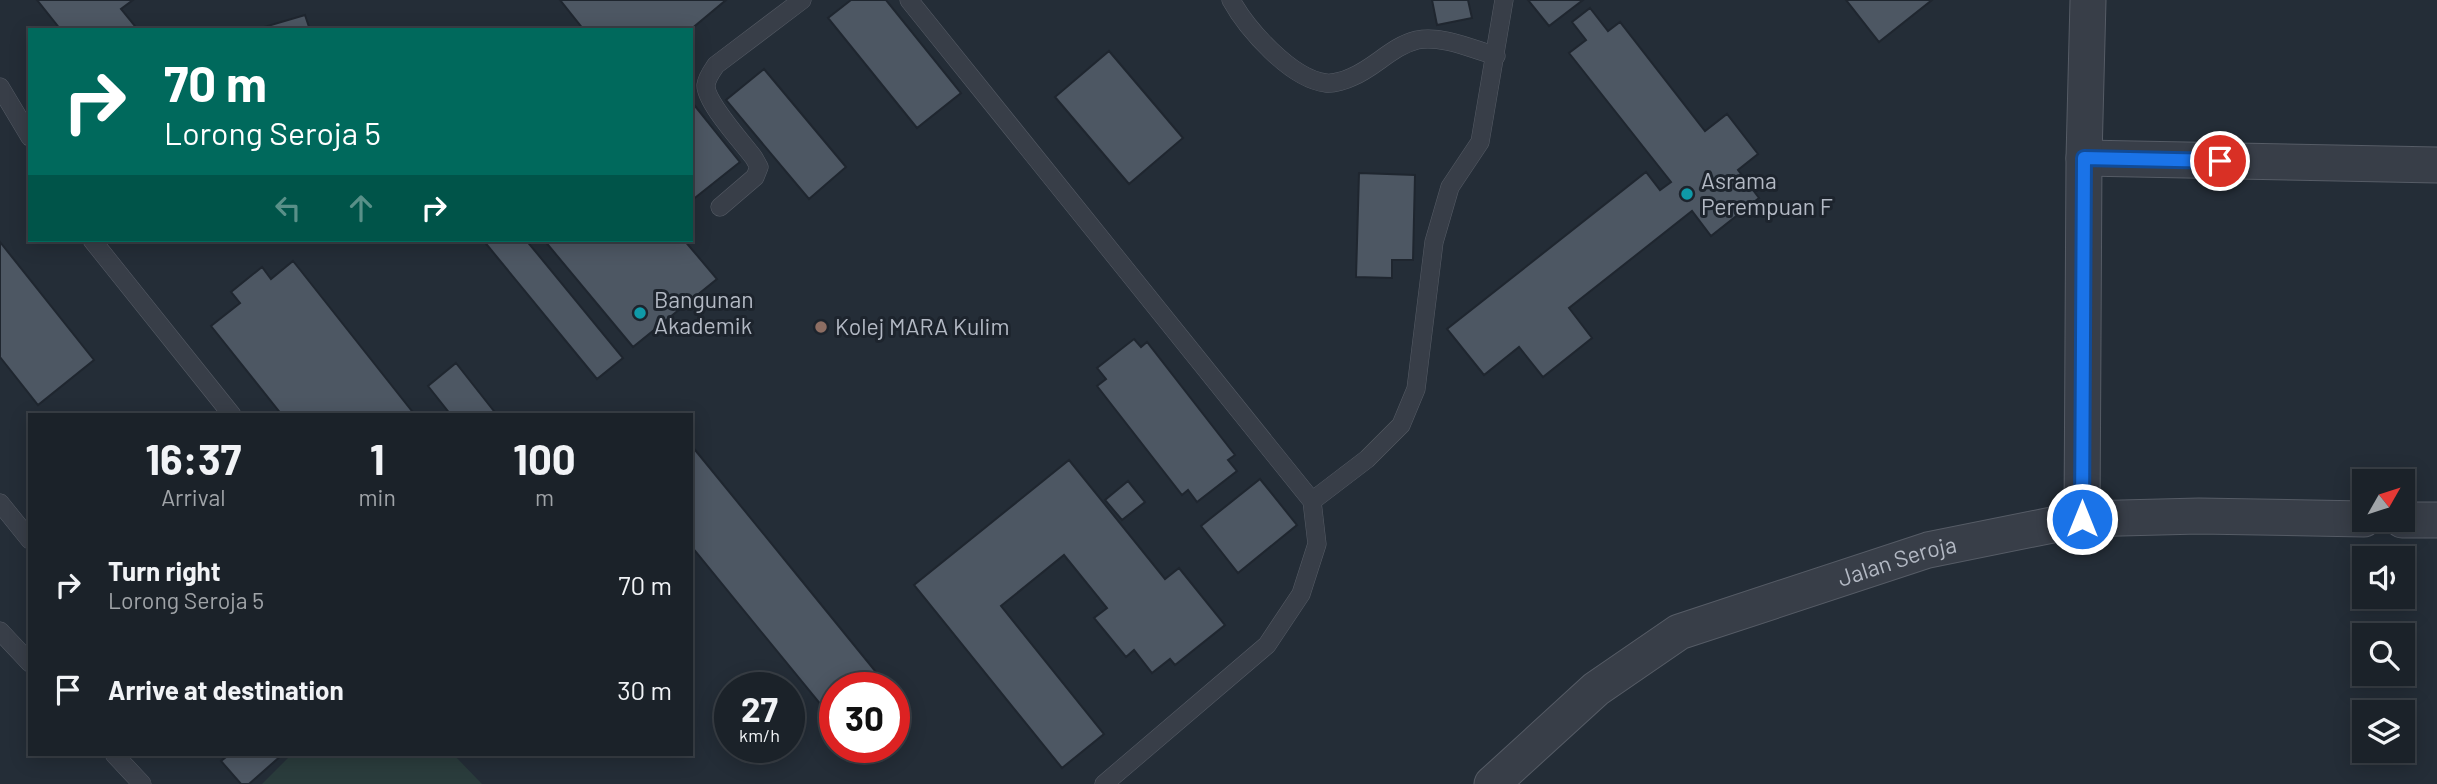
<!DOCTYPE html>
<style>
:root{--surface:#1b2229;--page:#242a31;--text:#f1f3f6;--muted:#a0a4a8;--line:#393f46}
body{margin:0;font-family:Barlow,sans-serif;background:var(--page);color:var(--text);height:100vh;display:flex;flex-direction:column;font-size:26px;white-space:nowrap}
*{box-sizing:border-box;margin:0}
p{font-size:23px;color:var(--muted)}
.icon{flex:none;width:38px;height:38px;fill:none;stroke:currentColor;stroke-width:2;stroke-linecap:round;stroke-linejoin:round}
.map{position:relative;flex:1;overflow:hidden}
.panel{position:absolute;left:28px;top:413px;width:665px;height:343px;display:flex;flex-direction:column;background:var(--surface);border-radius:0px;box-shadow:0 4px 18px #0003,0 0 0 2px var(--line)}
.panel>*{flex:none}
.hud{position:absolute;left:28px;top:28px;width:665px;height:214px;border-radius:0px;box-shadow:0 4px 18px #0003,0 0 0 2px var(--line);background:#00695c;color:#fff;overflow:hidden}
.needle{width:46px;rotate:51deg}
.buttons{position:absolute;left:2352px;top:469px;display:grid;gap:14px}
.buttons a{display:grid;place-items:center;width:63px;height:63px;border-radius:0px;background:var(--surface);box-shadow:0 4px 18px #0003,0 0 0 2px var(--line);font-size:35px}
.speed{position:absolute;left:714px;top:672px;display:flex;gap:14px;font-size:35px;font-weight:700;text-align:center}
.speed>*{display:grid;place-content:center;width:91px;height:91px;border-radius:50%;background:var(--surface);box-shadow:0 4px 18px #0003,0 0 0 2px var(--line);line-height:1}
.speed small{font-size:18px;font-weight:400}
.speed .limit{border:10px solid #d22;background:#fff;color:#111}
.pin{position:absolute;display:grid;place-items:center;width:60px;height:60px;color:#fff;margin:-30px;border:4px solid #fff;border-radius:50%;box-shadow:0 2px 7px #0007}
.me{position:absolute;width:77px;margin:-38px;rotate:0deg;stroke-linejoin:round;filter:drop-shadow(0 0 5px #0008)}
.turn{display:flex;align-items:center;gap:24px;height:147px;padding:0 21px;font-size:32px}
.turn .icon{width:91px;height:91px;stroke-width:2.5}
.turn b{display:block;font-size:49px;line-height:60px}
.lanes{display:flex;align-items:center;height:66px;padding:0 21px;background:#0003;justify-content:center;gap:35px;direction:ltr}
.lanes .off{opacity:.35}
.eta{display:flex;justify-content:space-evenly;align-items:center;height:119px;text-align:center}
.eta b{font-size:42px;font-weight:700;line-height:49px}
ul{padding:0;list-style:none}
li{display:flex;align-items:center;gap:21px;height:105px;padding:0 21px}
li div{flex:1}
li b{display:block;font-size:26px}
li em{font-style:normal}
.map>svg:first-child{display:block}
.green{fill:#2a3c3c}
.building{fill:#4d5763;stroke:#1f262f;stroke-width:2}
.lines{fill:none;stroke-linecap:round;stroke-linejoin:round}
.service-casing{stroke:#565c66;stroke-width:19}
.minor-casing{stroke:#565c66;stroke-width:37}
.service{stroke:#383e48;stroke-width:18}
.minor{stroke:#383e48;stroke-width:35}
.route-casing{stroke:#114b97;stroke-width:18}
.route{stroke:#1a73e8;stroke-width:12}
.culture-dot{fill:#0f9aa8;stroke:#1d242d;stroke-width:2.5}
.education-dot{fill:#8d6e63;stroke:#1d242d;stroke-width:2.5}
.labels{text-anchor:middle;stroke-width:6;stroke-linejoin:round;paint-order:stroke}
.poi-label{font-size:23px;fill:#b3b9c4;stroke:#1d242d;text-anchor:start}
.street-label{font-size:23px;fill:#b3b9c4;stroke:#1d242d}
</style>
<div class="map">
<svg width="2437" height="784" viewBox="0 0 2437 784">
<rect width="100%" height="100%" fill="#242d37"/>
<path class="green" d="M292 754H453L482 784H262Z"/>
<path class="building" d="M37 0H133L121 9 135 26 130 30H61Z
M560 0H726L690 30H584Z
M851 0H886L961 93 917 128 828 18Z
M1432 0H1468L1472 18 1437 25Z
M1528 0H1583L1549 26Z
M1846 0H1932L1879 42Z
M1590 8 1608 31 1620 22 1705 131 1727 114 1758 154 1738 170 1759 198 1711 236 1692 211 1569 308 1592 338 1543 377 1519 347 1484 375 1447 329 1646 172 1660 190 1671 182 1569 53 1586 40 1572 22Z
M305 15 310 30H254Z
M1109 51 1183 138 1129 184 1055 97Z
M764 69 846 167 809 199 726 100Z
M691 101 740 162 691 201Z
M1359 173 1415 175 1413 260H1392V278L1356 277Z
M483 240H526L623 358 597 379Z
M544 240H684L717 279 633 347Z
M0 242 94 360 38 405 0 357Z
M293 261 301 271 415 415H282L211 326 240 303 231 292 262 267 271 279Z
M1134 339 1141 347 1147 342 1235 455 1228 460 1237 471 1197 502 1188 490 1182 495 1097 386 1106 379 1097 368Z
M456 363 497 415H451L428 386Z
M691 445 793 570 889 688H835V722L691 546Z
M1069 460 1165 579 1179 568 1225 625 1175 665 1170 659 1152 673 1134 650 1126 657 1094 618 1107 608 1064 555 1001 606 1104 734 1062 768 914 585Z
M1260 479 1297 525 1238 573 1201 526Z
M1128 481 1145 502 1122 520 1105 500Z
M230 754H283L249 784H241L221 761Z"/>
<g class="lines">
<g class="service-casing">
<path id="service" d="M909 0 1312 501 1317 544 1301 594 1267 645 1104 784
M1231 0C1247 29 1291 79 1326 83 1333 84 1346 80 1352 77 1376 67 1392 46 1417 40 1442 35 1472 49 1496 56
M0 87 30 137
M720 207 755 177 759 167 754 158C743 143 705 102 706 85 707 77 712 71 716 65L802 0
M92 240 232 415
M1312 501 1367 459 1401 425 1416 389 1434 242 1450 187 1480 142 1504 0
M0 503 30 540
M0 631 30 663
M114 754 142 784"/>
</g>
<g class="minor-casing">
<g id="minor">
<path d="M2084 158 2437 165"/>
<path d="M2082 519 2084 158 2088 0"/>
<path d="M2402 520H2437"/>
<path id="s1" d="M1492 784 1596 689 1679 632 1928 550 2082 519 2199 516 2364 519"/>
</g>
</g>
<use href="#service" class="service"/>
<use href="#minor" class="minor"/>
</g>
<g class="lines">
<g class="route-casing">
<path id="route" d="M2082 519 2084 158 2220 161"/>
</g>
<use href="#route" class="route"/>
</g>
<g class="culture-dot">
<circle cx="1687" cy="194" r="7"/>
<circle cx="640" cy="313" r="7"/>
</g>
<circle class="education-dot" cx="821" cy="327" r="7"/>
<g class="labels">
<g class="poi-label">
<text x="1701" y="189">Asrama<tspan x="1701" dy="26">Perempuan F</tspan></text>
<text x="654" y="308">Bangunan<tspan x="654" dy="26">Akademik</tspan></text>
<text x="835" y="335">Kolej MARA Kulim</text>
</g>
<g class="street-label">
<text dy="8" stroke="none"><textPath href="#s1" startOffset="471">Jalan Seroja</textPath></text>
</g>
</g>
</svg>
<div class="buttons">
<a><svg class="needle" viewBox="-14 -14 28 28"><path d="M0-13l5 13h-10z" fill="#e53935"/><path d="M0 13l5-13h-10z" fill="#a0a4a8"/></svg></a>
<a><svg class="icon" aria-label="sound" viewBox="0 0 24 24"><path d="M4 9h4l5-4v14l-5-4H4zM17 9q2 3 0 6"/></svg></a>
<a><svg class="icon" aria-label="search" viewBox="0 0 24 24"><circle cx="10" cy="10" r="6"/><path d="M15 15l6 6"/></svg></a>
<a><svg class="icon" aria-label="layers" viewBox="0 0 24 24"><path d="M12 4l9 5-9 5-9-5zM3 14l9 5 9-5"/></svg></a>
</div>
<div class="speed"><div>27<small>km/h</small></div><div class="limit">30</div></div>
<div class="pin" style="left:2220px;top:161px;background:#d93025"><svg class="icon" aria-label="arrive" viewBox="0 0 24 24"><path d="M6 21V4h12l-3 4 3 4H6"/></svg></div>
<svg class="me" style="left:2082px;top:519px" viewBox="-20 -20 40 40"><circle r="17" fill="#1a73e8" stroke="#fff" stroke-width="3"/><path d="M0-11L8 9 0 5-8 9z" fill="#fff"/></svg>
<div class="hud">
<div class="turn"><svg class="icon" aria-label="right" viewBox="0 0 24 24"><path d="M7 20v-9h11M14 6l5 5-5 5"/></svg><div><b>70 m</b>Lorong Seroja 5</div></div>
<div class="lanes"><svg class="icon off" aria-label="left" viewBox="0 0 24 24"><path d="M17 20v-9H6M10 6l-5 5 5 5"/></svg><svg class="icon off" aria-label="ahead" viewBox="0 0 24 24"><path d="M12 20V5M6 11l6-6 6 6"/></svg><svg class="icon" aria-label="right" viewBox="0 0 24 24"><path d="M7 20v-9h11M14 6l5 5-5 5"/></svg></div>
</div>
<section class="panel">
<div class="eta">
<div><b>16:37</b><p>Arrival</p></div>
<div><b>1</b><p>min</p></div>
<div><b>100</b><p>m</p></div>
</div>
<ul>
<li><svg class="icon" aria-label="right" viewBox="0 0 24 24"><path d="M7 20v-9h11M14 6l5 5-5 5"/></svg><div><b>Turn right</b><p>Lorong Seroja 5</p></div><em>70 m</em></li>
<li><svg class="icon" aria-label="arrive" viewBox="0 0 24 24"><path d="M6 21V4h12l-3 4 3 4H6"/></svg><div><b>Arrive at destination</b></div><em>30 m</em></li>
</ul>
</section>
</div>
